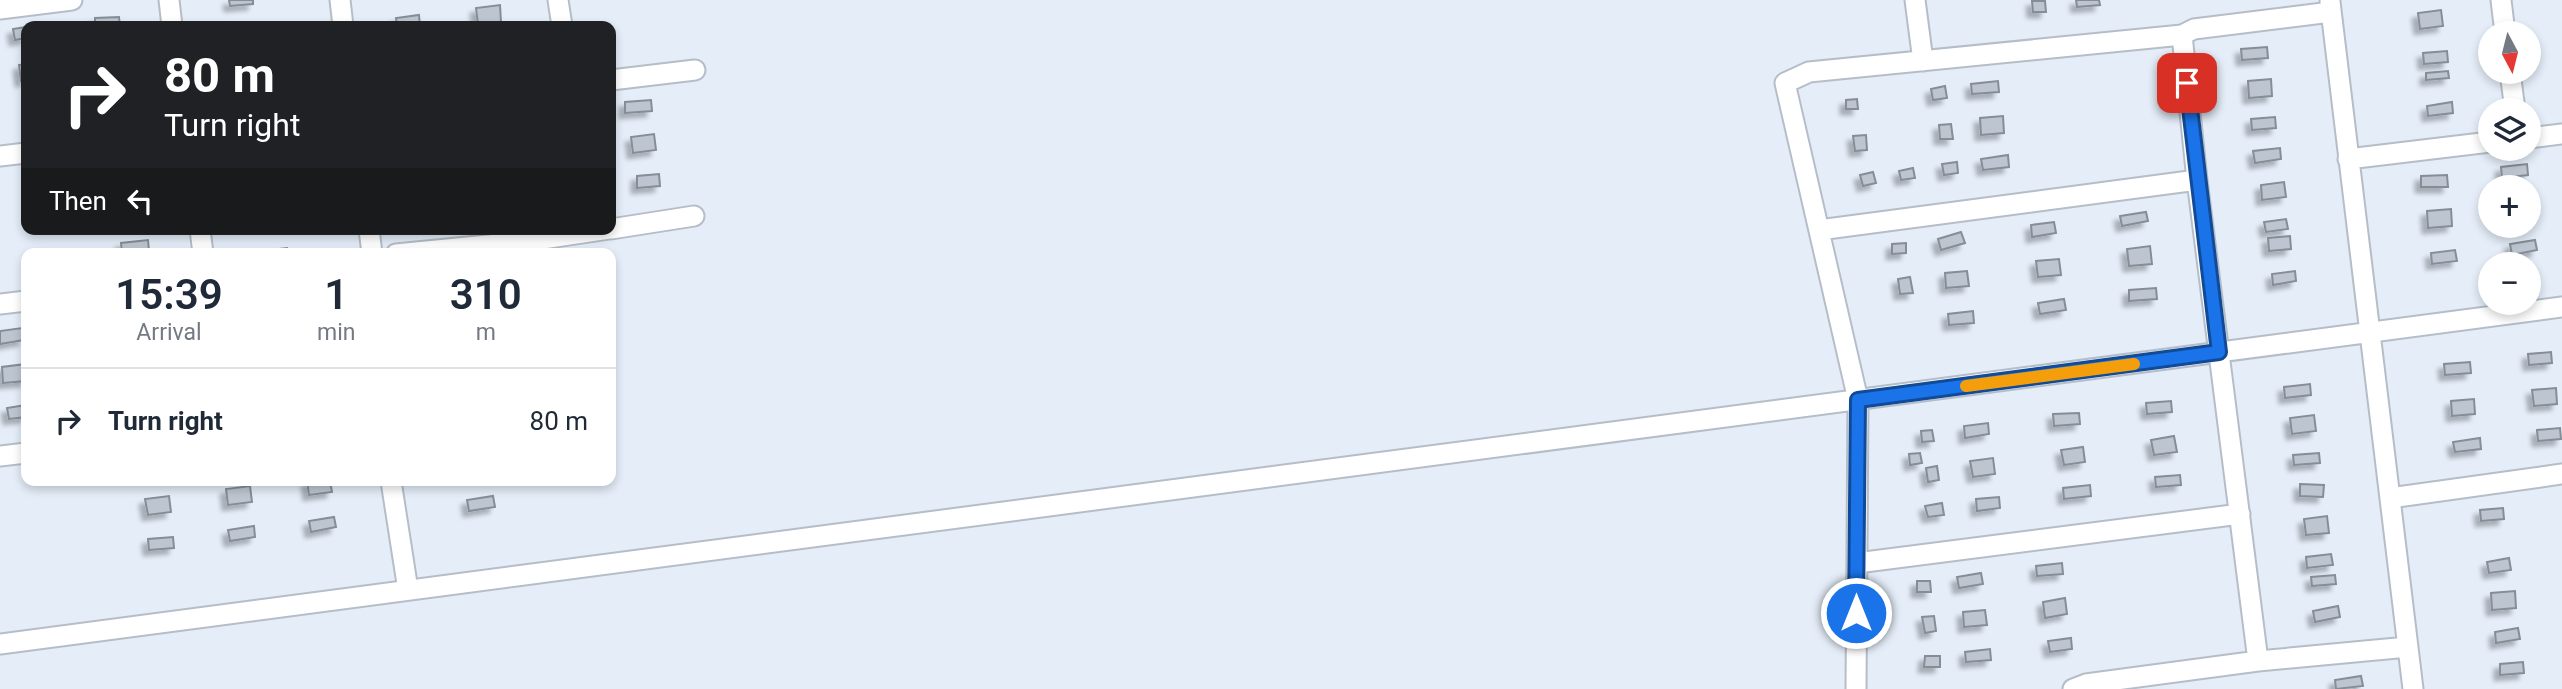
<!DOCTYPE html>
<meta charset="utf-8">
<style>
:root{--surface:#fff;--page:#f6f6f7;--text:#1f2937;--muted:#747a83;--line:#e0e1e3}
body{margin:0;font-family:Roboto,sans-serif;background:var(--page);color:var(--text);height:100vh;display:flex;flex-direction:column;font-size:26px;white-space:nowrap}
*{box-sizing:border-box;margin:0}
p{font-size:23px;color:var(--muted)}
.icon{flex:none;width:38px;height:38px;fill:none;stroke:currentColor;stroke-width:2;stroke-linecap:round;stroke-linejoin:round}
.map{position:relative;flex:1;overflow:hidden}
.details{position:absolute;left:21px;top:248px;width:595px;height:238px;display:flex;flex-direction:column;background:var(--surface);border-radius:14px;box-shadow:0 4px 10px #0003}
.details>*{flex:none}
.guide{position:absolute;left:21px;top:21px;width:595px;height:214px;border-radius:14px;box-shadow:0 4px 10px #0003;background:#202124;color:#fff;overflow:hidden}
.needle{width:46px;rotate:173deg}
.fabs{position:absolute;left:2478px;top:21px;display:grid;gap:14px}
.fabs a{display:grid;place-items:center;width:63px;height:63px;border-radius:50%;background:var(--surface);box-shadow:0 4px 10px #0003;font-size:35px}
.pin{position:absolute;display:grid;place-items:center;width:60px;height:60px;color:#fff;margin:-30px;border-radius:14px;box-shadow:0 4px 10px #0006}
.me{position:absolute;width:77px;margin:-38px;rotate:0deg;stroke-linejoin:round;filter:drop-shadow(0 0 5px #0008)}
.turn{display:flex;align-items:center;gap:24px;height:147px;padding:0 28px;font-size:32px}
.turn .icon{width:91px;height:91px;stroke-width:2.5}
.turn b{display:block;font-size:49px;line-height:60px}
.then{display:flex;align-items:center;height:66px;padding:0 28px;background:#0003;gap:14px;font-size:26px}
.eta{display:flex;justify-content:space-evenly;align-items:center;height:119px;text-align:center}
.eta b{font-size:42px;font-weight:600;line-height:49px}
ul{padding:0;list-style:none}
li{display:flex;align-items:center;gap:21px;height:105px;padding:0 28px;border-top:2px solid var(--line)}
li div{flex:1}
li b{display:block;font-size:26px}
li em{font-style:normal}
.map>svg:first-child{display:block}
.building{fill:#bdc6d0;stroke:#858d97;stroke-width:2;filter:url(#shadow)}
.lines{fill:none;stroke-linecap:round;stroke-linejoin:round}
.minor-casing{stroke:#b5bec8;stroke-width:23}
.minor{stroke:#fff;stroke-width:19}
.route-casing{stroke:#114b97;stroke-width:18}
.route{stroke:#1a73e8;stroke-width:12}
.slow{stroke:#f59e0b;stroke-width:12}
</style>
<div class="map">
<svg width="2562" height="689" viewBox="0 0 2562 689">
<defs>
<filter id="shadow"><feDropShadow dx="-5.5" dy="5.5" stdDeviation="2" flood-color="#0004"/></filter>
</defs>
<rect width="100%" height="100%" fill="#e4edf8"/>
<path class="building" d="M229 0H253V4L230 6Z
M2076 0H2099L2100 5 2077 7Z
M2032 1H2045L2046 12H2033Z
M500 5 501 22 478 24 476 8Z
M2441 10 2443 26 2420 29 2418 13Z
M419 15 420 26H397L396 18Z
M119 17 120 26H95V18Z
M26 27V38L15 40 13 29Z
M2267 47 2268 58 2242 60 2241 49Z
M2447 51 2448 62 2424 64 2423 53Z
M26 64V80L21 81 19 65Z
M2448 71 2449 78 2426 80V73Z
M2271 79 2272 96 2249 98 2248 81Z
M1998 81 1999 92 1972 94 1971 84Z
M1945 86 1947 98 1933 100 1931 89Z
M1857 99 1858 109H1846V100Z
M651 100 652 111 625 113V102Z
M2452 102 2453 113 2428 116 2427 106Z
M2003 116 2004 133 1981 135 1980 118Z
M2275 117 2276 128 2252 130 2251 119Z
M1951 124 1953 139H1940L1939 125Z
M654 134 656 150 633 153 631 137Z
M1866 135 1867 150 1855 151 1853 136Z
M2280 148 2281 159 2255 163 2253 151Z
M2008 155 2009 167 1983 170 1981 159Z
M1957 162 1958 173 1944 175 1942 164Z
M2527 164 2528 175 2502 178 2501 167Z
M1913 168 1915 178 1901 180 1899 171Z
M1873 172 1876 183 1863 186 1860 175Z
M659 174 660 186 637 188V176Z
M2447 175 2448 187H2421V176Z
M2284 182 2286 197 2262 200 2261 185Z
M2529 199H2531L2532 216H2529Z
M2451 209 2452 226 2428 228 2427 211Z
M2146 212 2148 221 2122 226 2120 216Z
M2286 219 2288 229 2266 232 2264 222Z
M2054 222 2056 233 2032 237 2031 225Z
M1961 232 1965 243 1941 250 1938 239Z
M2290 236 2291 249 2269 251 2268 238Z
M148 240 149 251 122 253 121 243Z
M2535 240 2537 250 2512 255 2510 244Z
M1906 243V253L1892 254V244Z
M2150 246 2152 264 2129 266 2127 249Z
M287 248V254H261V251Z
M68 249V254H43V251Z
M2455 250 2457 261 2432 264 2431 253Z
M2059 259 2061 275 2038 277 2036 261Z
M1967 271 1969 286 1946 288 1945 273Z
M2295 271 2296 281 2273 285 2272 274Z
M1910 277 1913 293 1900 294 1898 279Z
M2156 288 2157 299 2129 301V290Z
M2064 299 2066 310 2040 314 2038 303Z
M1973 311 1974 323 1949 325 1948 314Z
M22 328 24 340 0 344V331Z
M2551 352 2552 363 2529 365 2528 354Z
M2470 362 2471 373 2445 375 2444 364Z
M26 364V381L3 383 2 367Z
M2310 384 2311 395 2285 398 2284 387Z
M2556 388 2557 404 2534 406 2532 390Z
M2474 399 2475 414 2452 416 2451 401Z
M2171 401 2172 412 2147 414 2146 403Z
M26 405V417L9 419 7 408Z
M2079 413 2080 424 2054 426 2053 414Z
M2314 415 2316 431 2292 434 2290 418Z
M1988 423 1989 434 1965 438 1964 426Z
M2560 428 2561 439 2538 441 2537 430Z
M1932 430 1934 441 1922 442 1921 431Z
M2174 436 2177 452 2154 455 2151 440Z
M2480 438 2481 449 2455 452 2453 442Z
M2083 447 2085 462 2064 465 2061 450Z
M1920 453 1922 463 1910 465 1909 454Z
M2319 453 2320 463 2294 465 2293 455Z
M1993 458 1995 474 1973 477 1970 461Z
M1937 466 1939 480 1928 482 1926 468Z
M2180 475 2181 485 2156 487 2155 477Z
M307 481H330L332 492 309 495Z
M2300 484 2324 485 2323 497 2300 496Z
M2090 485 2091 496 2064 499 2063 488Z
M250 486 252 502 228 505 226 489Z
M169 496 171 512 148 515 145 499Z
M493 496 495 507 469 511 467 500Z
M1999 497 2000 508 1977 511 1976 499Z
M1942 503 1944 515 1928 517 1925 506Z
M2503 508 2504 519 2481 521 2480 510Z
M2327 516 2329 533 2306 535 2304 519Z
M334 517 336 527 311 532 309 521Z
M254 526 255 537 230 541 228 530Z
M173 537 174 548 149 550 148 539Z
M2331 554 2333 565 2307 568 2306 557Z
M2509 558 2511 570 2489 573 2487 562Z
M2062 563 2063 574 2037 576 2036 566Z
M1981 573 1983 584 1959 588 1957 577Z
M2335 575 2336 584 2312 586 2311 577Z
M1917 581H1930L1931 592H1917Z
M2515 591 2516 608 2492 610 2491 593Z
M2065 598 2067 614 2045 618 2043 602Z
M2338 606 2340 617 2315 622 2313 611Z
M1985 610 1987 625 1964 627 1963 612Z
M1934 616 1936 631 1925 633 1922 617Z
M2518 628 2520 639 2496 643 2495 632Z
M2071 638 2072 649 2050 652 2048 641Z
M1990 649 1991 660 1966 662 1965 652Z
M1925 656H1940V667H1924Z
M2523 662 2524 673 2500 675V664Z
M2361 676 2363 686 2336 689 2335 680Z"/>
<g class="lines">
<g class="minor-casing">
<path id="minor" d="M169 0 172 26
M340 0 343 26
M558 0 562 26
M1915 0 1923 61
M2501 0 2505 33
M2330 2 2413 689
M0 9 72 0
M2182 35 2197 180 2258 661
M2510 72 2515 110
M611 80 695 70
M2529 138 2562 134
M0 156 26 153
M2348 159 2490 142
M200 229 203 254
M369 229 372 254
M611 229 694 216
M1819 230 2197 180
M396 254 529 241 609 229
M0 304 26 301
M0 456 26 453
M391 481 408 590
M2390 498 2562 474
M1857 563 2240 514
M0 644 2562 307
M1856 689 1858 400 1785 83 1809 72 2182 35 2194 29 2331 12
M2073 689 2086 684 2258 661 2408 647"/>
</g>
<use href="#minor" class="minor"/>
</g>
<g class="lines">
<g class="route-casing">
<path id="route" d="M1856 613 1858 400 2219 352 2187 83"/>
</g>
<use href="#route" class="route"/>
<path class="slow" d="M1966 386 2134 364"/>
</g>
</svg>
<div class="fabs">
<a><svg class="needle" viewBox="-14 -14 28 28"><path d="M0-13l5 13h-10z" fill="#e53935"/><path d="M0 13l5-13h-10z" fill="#747a83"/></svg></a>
<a><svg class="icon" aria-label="layers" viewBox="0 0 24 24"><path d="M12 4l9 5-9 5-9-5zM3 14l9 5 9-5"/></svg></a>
<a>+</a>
<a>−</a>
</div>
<div class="pin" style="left:2187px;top:83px;background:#d93025"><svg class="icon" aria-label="arrive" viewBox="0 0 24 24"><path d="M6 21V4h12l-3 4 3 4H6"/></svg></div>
<svg class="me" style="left:1856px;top:613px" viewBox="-20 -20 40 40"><circle r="17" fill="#1a73e8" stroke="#fff" stroke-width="3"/><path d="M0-11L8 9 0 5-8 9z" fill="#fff"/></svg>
<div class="guide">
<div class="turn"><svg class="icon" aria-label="right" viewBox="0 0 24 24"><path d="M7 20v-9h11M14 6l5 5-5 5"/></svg><div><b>80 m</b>Turn right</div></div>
<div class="then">Then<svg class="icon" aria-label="left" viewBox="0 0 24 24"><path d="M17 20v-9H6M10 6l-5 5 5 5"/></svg></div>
</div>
<section class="details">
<div class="eta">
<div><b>15:39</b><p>Arrival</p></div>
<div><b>1</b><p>min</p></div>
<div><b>310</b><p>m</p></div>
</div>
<ul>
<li><svg class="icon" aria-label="right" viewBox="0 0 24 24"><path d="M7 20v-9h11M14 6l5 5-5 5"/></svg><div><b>Turn right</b></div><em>80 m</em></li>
</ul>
</section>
</div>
